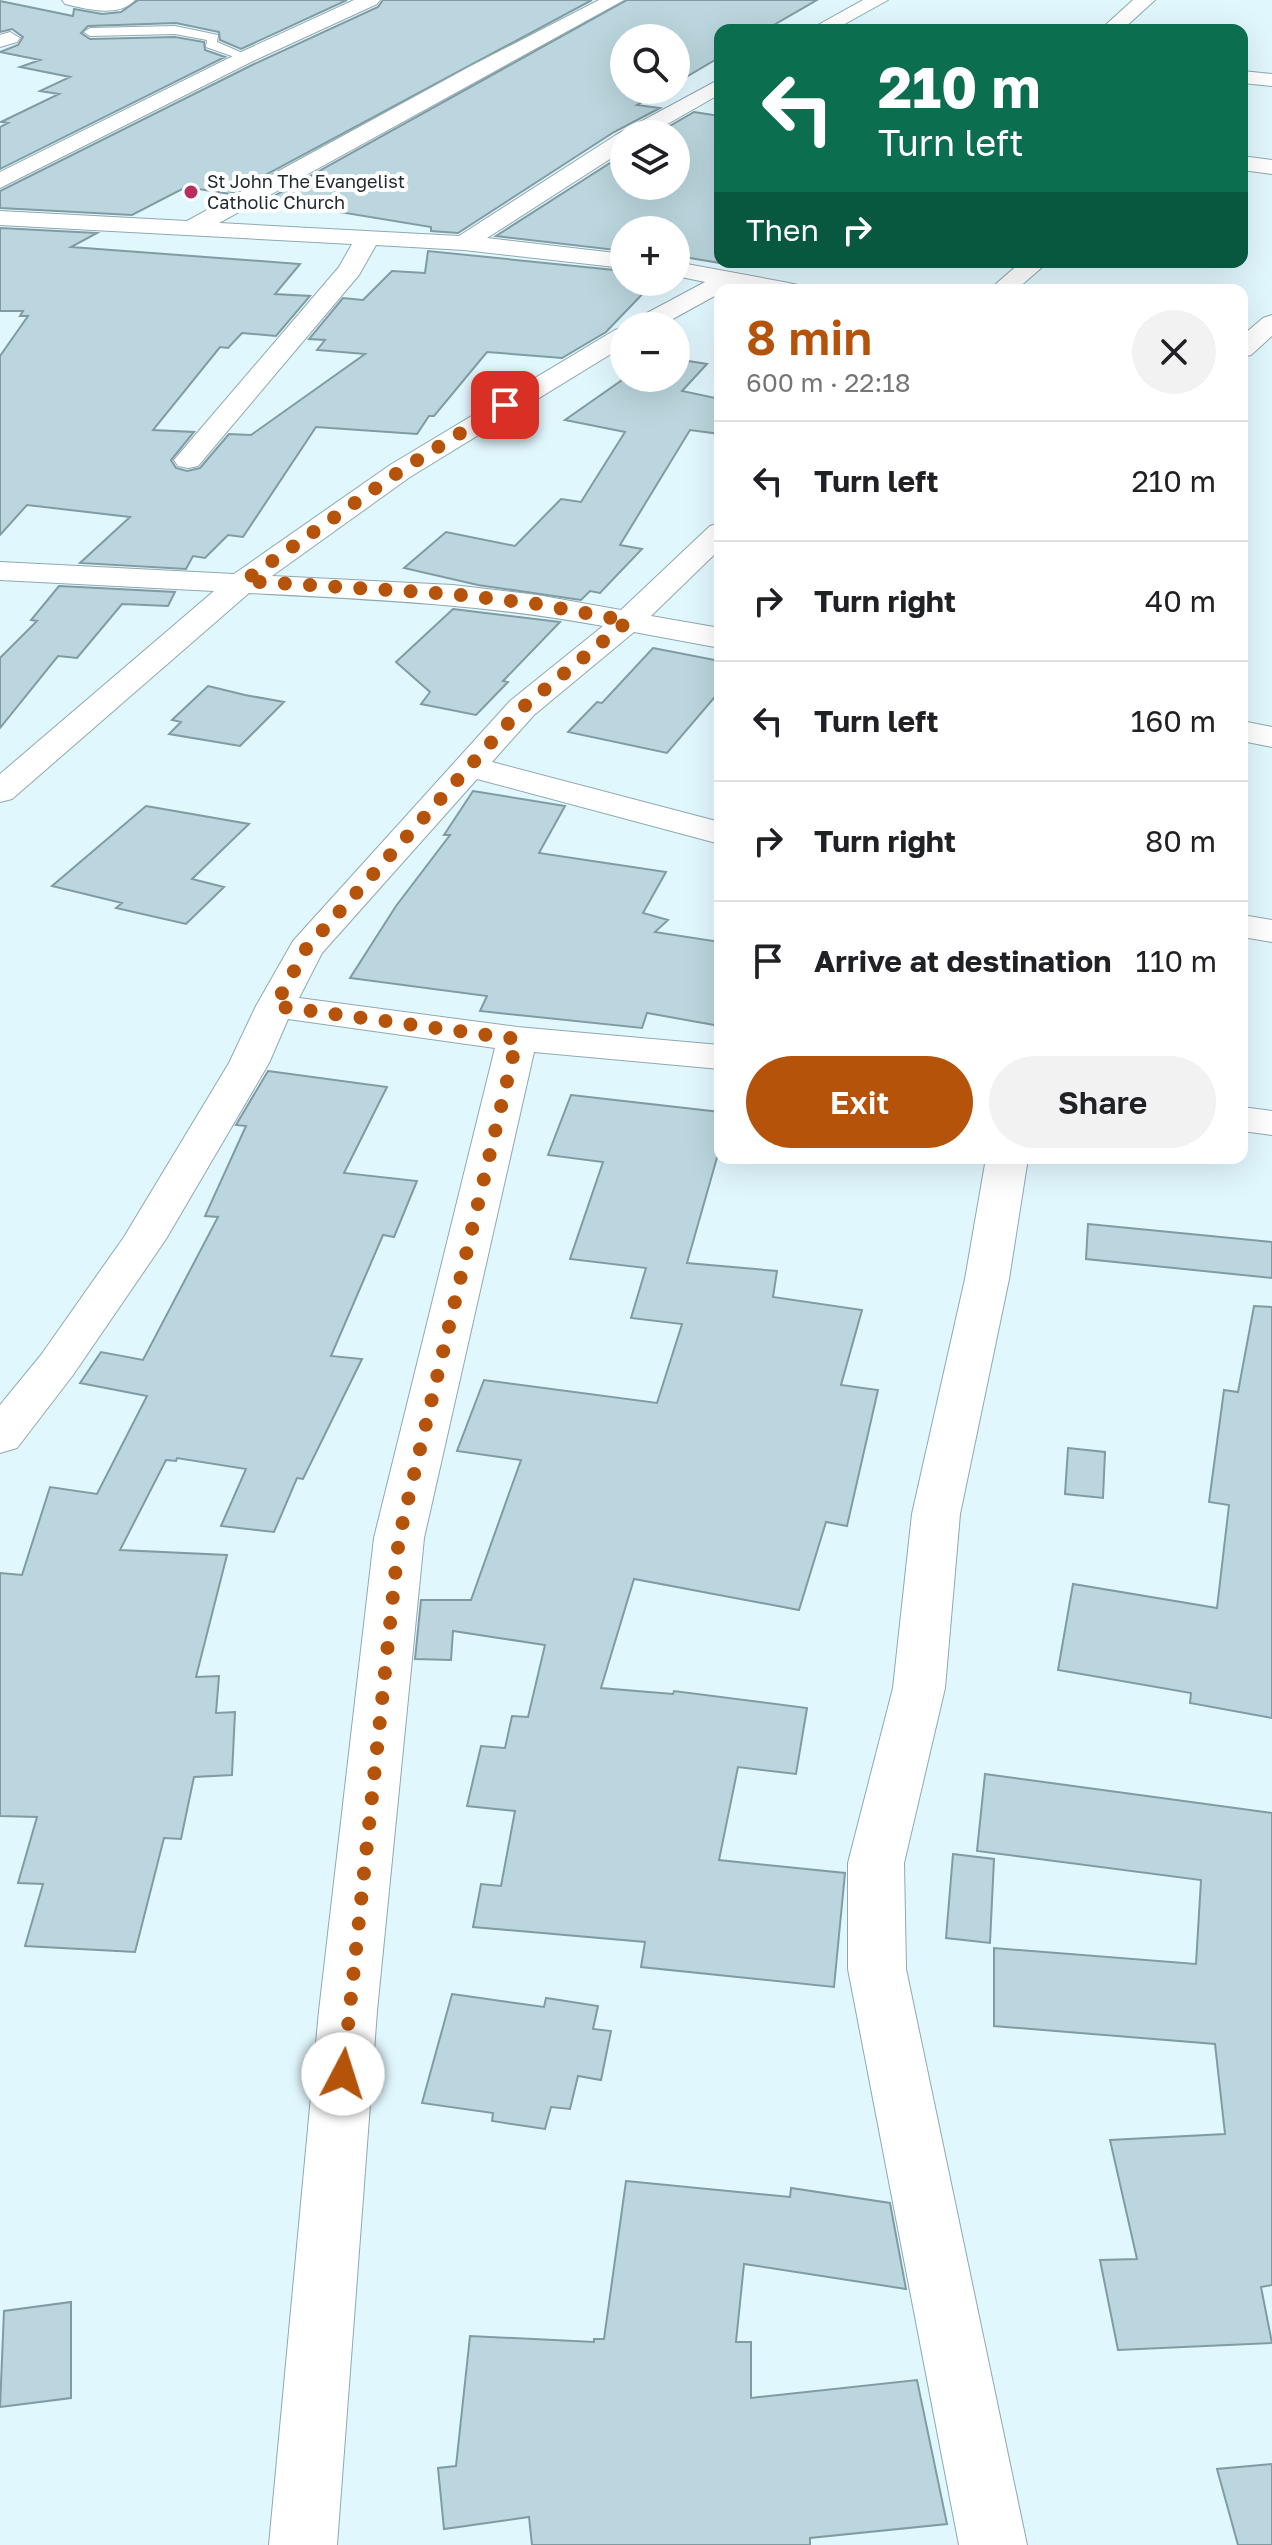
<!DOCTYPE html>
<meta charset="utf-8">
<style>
:root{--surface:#fff;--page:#f2f2f2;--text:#202124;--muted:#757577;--line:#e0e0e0;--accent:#b45309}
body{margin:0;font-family:"Golos Text",sans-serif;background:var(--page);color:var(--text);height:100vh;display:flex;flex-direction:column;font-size:30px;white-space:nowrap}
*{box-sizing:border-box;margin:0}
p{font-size:26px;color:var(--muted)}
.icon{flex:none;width:44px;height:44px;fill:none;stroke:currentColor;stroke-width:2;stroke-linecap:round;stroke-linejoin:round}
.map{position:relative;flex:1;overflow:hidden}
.side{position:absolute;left:714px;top:284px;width:534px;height:880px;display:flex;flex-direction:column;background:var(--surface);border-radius:16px;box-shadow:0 8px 32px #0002}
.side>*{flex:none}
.banner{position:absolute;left:714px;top:24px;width:534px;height:244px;border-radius:16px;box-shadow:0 8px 32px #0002;background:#0b6e4f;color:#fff;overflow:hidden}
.controls{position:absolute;left:610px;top:24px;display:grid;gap:16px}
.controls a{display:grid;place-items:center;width:80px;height:80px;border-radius:50%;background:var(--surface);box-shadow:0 8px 32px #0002;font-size:40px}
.pin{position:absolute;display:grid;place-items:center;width:68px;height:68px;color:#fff;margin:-34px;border-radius:16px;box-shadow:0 4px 12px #0006}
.me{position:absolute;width:88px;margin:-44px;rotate:5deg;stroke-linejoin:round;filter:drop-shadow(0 0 6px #0008)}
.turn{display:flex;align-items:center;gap:28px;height:168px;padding:0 32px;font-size:36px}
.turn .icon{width:104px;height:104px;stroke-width:2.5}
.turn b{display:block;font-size:56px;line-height:68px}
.then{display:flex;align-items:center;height:76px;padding:0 32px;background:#0003;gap:16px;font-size:30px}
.round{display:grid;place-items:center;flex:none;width:84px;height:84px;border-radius:42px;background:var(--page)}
.headline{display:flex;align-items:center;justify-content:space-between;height:136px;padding:0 32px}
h1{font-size:48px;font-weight:600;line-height:60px;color:var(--accent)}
.primary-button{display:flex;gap:16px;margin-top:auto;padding:16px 32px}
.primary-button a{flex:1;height:92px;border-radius:48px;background:var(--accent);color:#fff;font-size:32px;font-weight:600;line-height:92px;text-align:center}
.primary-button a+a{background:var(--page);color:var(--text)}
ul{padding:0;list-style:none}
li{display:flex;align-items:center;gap:24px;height:120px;padding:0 32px;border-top:2px solid var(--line)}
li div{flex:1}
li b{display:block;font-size:30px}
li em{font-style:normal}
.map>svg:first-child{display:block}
.building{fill:#bbd6de;stroke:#819ba3;stroke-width:2}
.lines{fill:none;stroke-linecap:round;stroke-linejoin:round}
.service-casing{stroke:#8fa9b1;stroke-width:2}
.minor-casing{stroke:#8fa9b1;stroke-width:2}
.service{fill:#fff;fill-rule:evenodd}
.minor{fill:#fff;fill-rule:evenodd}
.route{stroke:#b45309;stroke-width:14;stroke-dasharray:0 25.2}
.poi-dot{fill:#ba2d5f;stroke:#fff;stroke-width:3}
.labels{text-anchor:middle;stroke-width:8;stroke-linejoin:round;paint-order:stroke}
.far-poi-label{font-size:18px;fill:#202b2e;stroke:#fff;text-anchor:start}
</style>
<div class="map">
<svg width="1272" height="2545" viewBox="0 0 1272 2545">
<rect width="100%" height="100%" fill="#e1f7fe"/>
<path class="building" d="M138 0H347L241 49 220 40 219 32 176 23 88 26 81 33 90 39 175 37 204 42 205 50 225 57 0 169V127L8 123 1 122 59 94 40 91 70 77 20 67 40 60 0 52 18 45 23 37 12 29 0 32V1L73 16 74 9 102 14 121 12Z
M383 0H592L230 194 186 187 132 215 0 208V191L254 64 378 7Z
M627 0H817L765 30H720V57L676 83V38H624V90H663L637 105 660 108 614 132 458 233 431 231V227L267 200Z
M694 112 720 116V263L678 256 676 259V230H624V251L496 236 624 154V186H676V134H656Z
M0 228 97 233 71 247 300 264 275 294 310 296 276 336 242 333 228 348 220 347 153 430 194 432 171 460 176 468 187 471 200 468 229 434 251 435 365 354 317 350 325 340 309 339 343 298 363 300 392 271 425 273 428 251 624 271V282H654L606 332 562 358 487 352 434 416H429L417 434 316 427 243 537 228 535 205 558 193 556 186 569 80 563 130 517 27 505 0 535V356L28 316H20L23 311H0Z
M676 359 707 364 682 391 720 399V434L690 430 620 545 642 549 600 593 590 591 581 600 478 585 404 568 446 532 515 546 561 499 581 502 625 432 565 420 625 378H676Z
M59 586 175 592 168 606 122 604 77 658 58 656 0 728V658L37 621 31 620Z
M453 609 560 622 503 681 508 682 476 715 421 704 430 692 396 662Z
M653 648 720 661V691L667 753 568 732 597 702 602 703Z
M208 686 245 695 284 702 240 746 169 734 181 722 172 720Z
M473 791 565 806 539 853 666 872 643 913 668 920 655 932 720 942V1026L647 1013 642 1028 480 1011 487 996 350 978 396 906 450 835H444Z
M146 806 249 824 192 879 224 887 186 924 116 908 122 903 52 886Z
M268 1071 387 1087 344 1173 417 1181 394 1237 383 1235 331 1356 362 1359 303 1479 297 1478 274 1532 221 1526 246 1469 177 1458 176 1461 166 1460 120 1550 227 1555 196 1677 219 1676 216 1713 235 1712 232 1775 194 1777 181 1839 164 1838 135 1952 25 1946 43 1884 18 1883 37 1817 0 1816V1573L22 1575 50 1487 97 1494 147 1396 80 1383 101 1352 143 1360 218 1217 205 1216 246 1126 236 1125Z
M571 1095 720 1112V1147L687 1263 777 1271 773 1297 862 1310 841 1385 878 1390 847 1526 826 1522 799 1610 634 1579 601 1688 673 1694 674 1691 807 1708 796 1774 738 1767 719 1860 845 1873 834 1987 641 1967 645 1942 473 1927 481 1884 501 1886 515 1811 467 1806 481 1746 505 1748 512 1716 528 1717 545 1645 453 1631 451 1660 415 1659 421 1600H471L521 1460 457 1451 484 1380 657 1403 682 1324 631 1318 646 1268 570 1259 603 1162 548 1155Z
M1088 1224 1272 1242V1278L1086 1259Z
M1254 1306 1272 1307V1718L1190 1703 1191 1693 1058 1670 1073 1584 1217 1608 1229 1505 1209 1502 1224 1390 1238 1392Z
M1068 1448 1105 1452 1103 1498 1065 1494Z
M985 1774 1272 1813V2285L1261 2287 1272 2343 1118 2350 1100 2260 1137 2259 1110 2140 1225 2134 1215 2044 994 2026V1948L1196 1964 1201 1880 977 1851Z
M953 1854 994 1859 990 1943 946 1938Z
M452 1994 544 2007 546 1998 598 2006 593 2029 611 2031 601 2080 578 2076 570 2109 551 2107 545 2129 492 2121 493 2113 422 2103Z
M626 2181 790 2197 791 2188 890 2203 906 2289 744 2264 736 2342H751V2398L917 2380 947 2524 810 2538V2545H532L529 2517 444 2529 438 2468 456 2466 470 2336 594 2342V2339H604Z
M71 2302V2398L0 2407 4 2311Z
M1272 2464V2545H1238L1217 2469Z"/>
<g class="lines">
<g class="service-casing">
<path id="service" d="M175 26 218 35 217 42 252 57 246 61 206 47 207 40 175 34 90 36 84 32 90 28Z"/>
</g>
<g class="minor-casing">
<path id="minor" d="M62 0H135C118 18 87 9 65 4Z
M354 0H380L377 4 253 61 0 188V172L239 53Z
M599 0H624L219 223 459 236 616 135 720 79V94L650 134H624V150L487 238 624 254V268L464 250 376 245 359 275 198 466 188 468 178 466 174 460 339 267 352 244 0 225V211L187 221 469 67Z
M863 0H888L834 30H809Z
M1133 0H1155L1122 30H1100Z
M10 32 20 38 17 42 0 47V35Z
M1242 71 1272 74V86L1242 83Z
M1242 156 1272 160V174L1242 170Z
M676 262 789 283 798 285 801 290 732 287 720 290V293L660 326H628L632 321 705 282 676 276Z
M1021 262H1048L1016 290H989Z
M1272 315V336L1251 355 1242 357V336L1263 318Z
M624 327V346L410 477 272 576 453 585 537 595 621 610 710 526 720 523V549L651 616 720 628V648L634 632 534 715 492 762 720 822V844L477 779 322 953 299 998 517 1027 720 1045V1069L534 1052 424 1538 377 2011 337 2545H269L319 2011 374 1538 495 1048 288 1019 269 1063 166 1239 73 1375 17 1448 0 1453V1405L41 1355 124 1237 229 1063 256 1006 293 941 510 701 603 626C485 604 368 599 249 593L12 799 0 802V774L214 591 0 580V562L234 574 390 465 615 330Z
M1242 721 1272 727V747L1242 741Z
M1242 915 1272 920V942L1242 937Z
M1242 1107 1272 1111V1135L1242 1131Z
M986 1158H1028L1009 1279 960 1514 945 1688 904 1863 906 1969 1027 2545H959L848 1969V1863L893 1688 912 1514 965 1279Z"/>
</g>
<use href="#service" class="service"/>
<use href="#minor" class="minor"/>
</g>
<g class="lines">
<path class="route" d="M343 2074 399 1538 517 1039 275 1006 306 949 522 708 628 621 537 604 453 594 244 581 400 471 505 405"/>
</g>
<circle class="poi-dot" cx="191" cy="192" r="8"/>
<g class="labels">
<g class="far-poi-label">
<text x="207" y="188">St John The Evangelist<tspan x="207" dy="21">Catholic Church</tspan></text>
</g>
</g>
</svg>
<div class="controls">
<a><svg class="icon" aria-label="search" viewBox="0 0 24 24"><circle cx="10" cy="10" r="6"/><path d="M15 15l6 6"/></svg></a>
<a><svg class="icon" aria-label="layers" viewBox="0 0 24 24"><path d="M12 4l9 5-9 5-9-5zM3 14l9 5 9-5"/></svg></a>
<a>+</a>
<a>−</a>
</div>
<div class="pin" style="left:505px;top:405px;background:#d93025"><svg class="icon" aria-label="arrive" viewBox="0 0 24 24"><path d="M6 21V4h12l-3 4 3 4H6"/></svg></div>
<svg class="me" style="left:343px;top:2074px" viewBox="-20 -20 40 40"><circle r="19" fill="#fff"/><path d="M0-13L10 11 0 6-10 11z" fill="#b45309"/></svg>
<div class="banner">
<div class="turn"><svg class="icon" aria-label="left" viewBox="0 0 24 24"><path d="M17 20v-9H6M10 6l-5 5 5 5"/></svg><div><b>210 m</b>Turn left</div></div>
<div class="then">Then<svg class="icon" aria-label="right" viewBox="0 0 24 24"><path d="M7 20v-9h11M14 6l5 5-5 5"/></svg></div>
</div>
<section class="side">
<div class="headline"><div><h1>8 min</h1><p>600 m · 22:18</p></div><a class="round"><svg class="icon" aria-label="close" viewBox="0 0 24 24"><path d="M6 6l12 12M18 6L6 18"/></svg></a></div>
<ul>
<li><svg class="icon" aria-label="left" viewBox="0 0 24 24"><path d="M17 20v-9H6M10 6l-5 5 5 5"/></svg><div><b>Turn left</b></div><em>210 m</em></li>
<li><svg class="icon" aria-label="right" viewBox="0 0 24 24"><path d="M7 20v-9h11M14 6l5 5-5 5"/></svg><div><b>Turn right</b></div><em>40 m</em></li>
<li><svg class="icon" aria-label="left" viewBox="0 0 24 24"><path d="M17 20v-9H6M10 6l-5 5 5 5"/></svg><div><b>Turn left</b></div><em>160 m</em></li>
<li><svg class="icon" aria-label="right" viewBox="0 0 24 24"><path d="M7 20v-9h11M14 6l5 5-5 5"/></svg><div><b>Turn right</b></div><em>80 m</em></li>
<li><svg class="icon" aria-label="arrive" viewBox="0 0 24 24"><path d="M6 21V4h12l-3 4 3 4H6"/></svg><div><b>Arrive at destination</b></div><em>110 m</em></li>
</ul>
<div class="primary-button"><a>Exit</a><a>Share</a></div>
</section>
</div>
